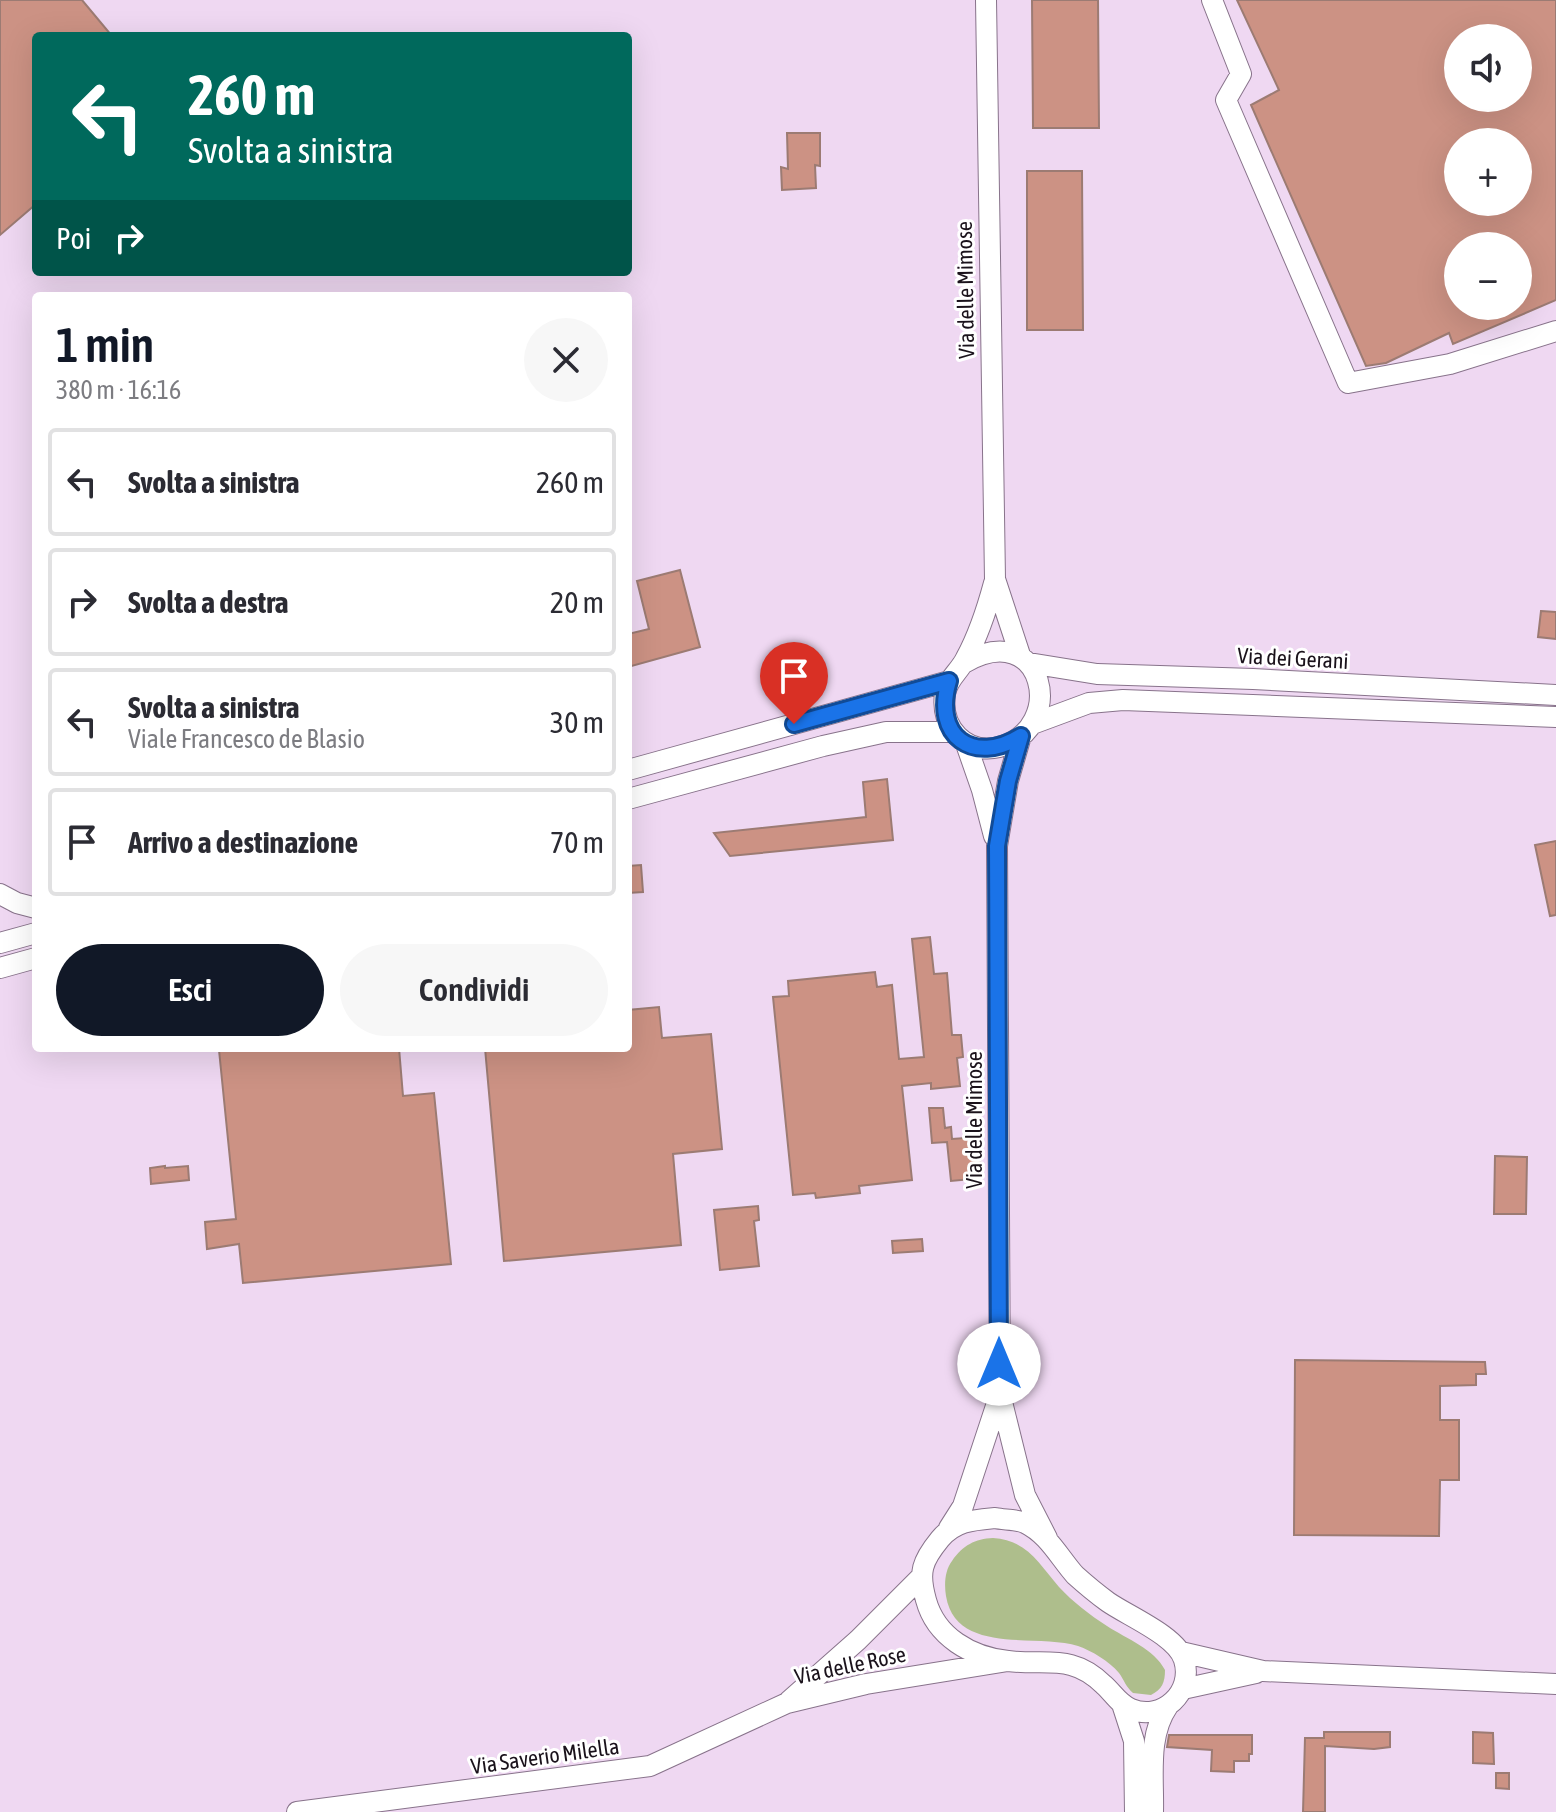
<!DOCTYPE html>
<html lang="it">
<meta charset="utf-8">
<style>
:root{--surface:#fff;--page:#f7f7f7;--text:#2b2b33;--muted:#7c7c81;--line:#e1e1e2;--accent:#111827}
body{margin:0;font-family:"Asap Condensed",sans-serif;background:var(--page);color:var(--text);height:100vh;display:flex;flex-direction:column;font-size:30px;white-space:nowrap}
*{box-sizing:border-box;margin:0}
p{font-size:26px;color:var(--muted)}
.icon{flex:none;width:44px;height:44px;fill:none;stroke:currentColor;stroke-width:2;stroke-linecap:round;stroke-linejoin:round}
.map{position:relative;flex:1;overflow:hidden}
.drawer{position:absolute;left:32px;top:292px;width:600px;height:760px;display:flex;flex-direction:column;background:var(--surface);border-radius:8px;box-shadow:0 8px 32px #0002}
.drawer>*{flex:none}
.top-card{position:absolute;left:32px;top:32px;width:600px;height:244px;border-radius:8px;box-shadow:0 8px 32px #0002;background:#00695c;color:#fff;overflow:hidden}
.tools{position:absolute;left:1444px;top:24px;display:grid;gap:16px}
.tools a{display:grid;place-items:center;width:88px;height:88px;border-radius:50%;background:var(--surface);box-shadow:0 8px 32px #0002;font-size:40px}
.pin{position:absolute;display:grid;place-items:center;width:68px;height:68px;color:#fff;margin:-82px -34px;border-radius:50% 50% 50% 0;rotate:-45deg;box-shadow:0 0 8px #0007}
.pin .icon{rotate:45deg}
.me{position:absolute;width:88px;margin:-44px;rotate:0deg;stroke-linejoin:round;filter:drop-shadow(0 0 6px #0008)}
.turn{display:flex;align-items:center;gap:28px;height:168px;padding:0 24px;font-size:36px}
.turn .icon{width:104px;height:104px;stroke-width:2.5}
.turn b{display:block;font-size:56px;line-height:68px}
.then{display:flex;align-items:center;height:76px;padding:0 24px;background:#0003;gap:16px;font-size:30px}
.round{display:grid;place-items:center;flex:none;width:84px;height:84px;border-radius:42px;background:var(--page)}
.headline{display:flex;align-items:center;justify-content:space-between;height:136px;padding:0 24px}
h1{font-size:48px;font-weight:600;line-height:60px;color:var(--accent)}
.action{display:flex;gap:16px;margin-top:auto;padding:16px 24px}
.action a{flex:1;height:92px;border-radius:48px;background:var(--accent);color:#fff;font-size:32px;font-weight:600;line-height:92px;text-align:center}
.action a+a{background:var(--page);color:var(--text)}
ul{padding:0;list-style:none}
li{display:flex;align-items:center;gap:24px;height:108px;margin:0 16px 12px;padding:0 8px;border:4px solid var(--line);border-radius:8px}
li div{flex:1}
li b{display:block;font-size:30px}
li em{font-style:normal}
.map>svg:first-child{display:block}
.green{fill:#aebe8c}
.building{fill:#cc9284;stroke:#9c7b73;stroke-width:2;fill-rule:evenodd}
.lines{fill:none;stroke-linecap:round;stroke-linejoin:round}
.minor-casing{stroke:#88738b;stroke-width:22}
.minor{stroke:#fff;stroke-width:20}
.route-casing{stroke:#114b97;stroke-width:20}
.route{stroke:#1a73e8;stroke-width:14}
.labels{text-anchor:middle;stroke-width:6;stroke-linejoin:round;paint-order:stroke}
.street-label{font-size:22px;fill:#1a121b;stroke:#fff}
</style>
<div class="map">
<svg width="1556" height="1812" viewBox="0 0 1556 1812">
<rect width="100%" height="100%" fill="#efd8f2"/>
<path class="green" d="M993 1538C1027 1540 1039 1564 1059 1587 1073 1602 1090 1615 1107 1626 1127 1639 1154 1649 1165 1670 1165 1683 1162 1689 1151 1695L1133 1693C1126 1687 1124 1680 1119 1673 1109 1661 1092 1651 1078 1646 1038 1633 956 1656 946 1596 944 1584 945 1570 952 1561 963 1545 975 1539 993 1538Z"/>
<path class="building" d="M0 0H82L112 36H36V204L0 235Z
M1032 0H1098L1099 128H1033Z
M1237 0H1556V300L1453 344 1449 333 1386 363 1366 366 1251 105 1279 90ZM1458 38H1518V98H1458ZM1458 142H1518V202H1458ZM1458 246H1518V306H1458Z
M787 133H820V166L815 165 816 188 782 190 781 167 788 169Z
M1027 171H1082L1083 330H1027Z
M680 570 700 647 628 667V634L649 629 637 581Z
M1541 611 1556 612V639L1538 637Z
M887 779 893 840 730 856 714 833 866 817 863 782Z
M1556 841V915L1550 916 1535 845Z
M641 865 643 892 628 893V866Z
M930 937 934 974 947 973 952 1035H961L963 1057 957 1058 960 1086 931 1089V1083L902 1086 912 1180 859 1186 860 1193 816 1198 815 1193 793 1195 773 997 789 996 788 981 875 972 877 987 892 985 899 1059 924 1057 912 939Z
M659 1007 662 1038 711 1034 722 1149 673 1154 681 1245 504 1261 485 1048H628V1010Z
M237 1048H399L403 1096 434 1093 451 1264 243 1283 239 1244 207 1249 205 1222 236 1219 219 1050Z
M929 1108H943L945 1128 951 1127 952 1139 978 1137 982 1178 951 1181 947 1142 932 1143Z
M1495 1156 1527 1157 1526 1214H1494Z
M165 1166V1168L188 1166 189 1180 151 1184 150 1168Z
M758 1206 759 1220 754 1221 759 1266 720 1270 714 1210Z
M922 1239 923 1251 893 1253 892 1241Z
M1295 1360 1485 1362 1486 1374H1476V1385L1440 1386V1420H1459V1480H1440L1439 1536 1294 1535Z
M1324 1732H1390V1747L1374 1749 1325 1746V1812H1303L1305 1738H1324Z
M1473 1732 1493 1733 1494 1764 1473 1763Z
M1169 1735H1252V1754H1249V1761H1234V1772L1211 1771 1212 1750 1167 1747Z
M1496 1773H1509V1789L1496 1788Z"/>
<g class="lines">
<g class="minor-casing">
<path id="minor" d="M986 0 995 579 1020 655
M1212 0 1241 74 1226 100 1348 383 1450 364 1556 331
M964 663C1045 616 1068 729 999 747 966 755 940 728 945 694 947 679 960 671 966 658 979 634 987 609 994 583
M1029 663 1097 674 1253 679 1556 695
M1035 723 1089 703 1123 700 1556 717
M1021 736 1008 781 997 846 1000 1394 1025 1495 1047 1538
M966 744 982 790 994 836
M628 770 949 681
M628 799 823 746 886 732H953
M0 894 17 903 36 908
M0 943 36 933
M0 968 36 958
M995 1518C1004 1520 1016 1519 1025 1523 1048 1534 1059 1557 1075 1575 1085 1584 1097 1594 1108 1602 1128 1616 1177 1636 1184 1660 1194 1692 1162 1722 1131 1709 1119 1704 1113 1693 1104 1685 1072 1653 1046 1666 1008 1661 971 1657 936 1637 926 1600 918 1572 922 1561 940 1539 955 1521 973 1520 995 1518Z
M949 1528 963 1506 1000 1394
M1181 1652 1263 1671 1556 1684
M1183 1689 1256 1673
M789 1701 858 1640 920 1578
M1122 1704 1134 1741 1135 1812
M297 1812 650 1766 787 1703 866 1684 1008 1661
M1153 1812C1154 1777 1147 1736 1168 1706"/>
</g>
<use href="#minor" class="minor"/>
</g>
<g class="lines">
<g class="route-casing">
<path id="route" d="M794 724 949 681C932 736 973 766 1021 736L1008 781 997 846 999 1364"/>
</g>
<use href="#route" class="route"/>
</g>
<g class="labels">
<g class="street-label">
<text transform="translate(965 290) rotate(-91)" y="8">Via delle Mimose</text>
<text transform="translate(1293 658) rotate(3)" y="8">Via dei Gerani</text>
<text transform="translate(974 1120) rotate(-90)" y="8">Via delle Mimose</text>
<text transform="translate(850 1665) rotate(-12)" y="8">Via delle Rose</text>
<text transform="translate(545 1756) rotate(-8)" y="8">Via Saverio Milella</text>
</g>
</g>
</svg>
<div class="tools">
<a><svg class="icon" aria-label="sound" viewBox="0 0 24 24"><path d="M4 9h4l5-4v14l-5-4H4zM17 9q2 3 0 6"/></svg></a>
<a>+</a>
<a>−</a>
</div>
<div class="pin" style="left:794px;top:724px;background:#d93025"><svg class="icon" aria-label="arrive" viewBox="0 0 24 24"><path d="M6 21V4h12l-3 4 3 4H6"/></svg></div>
<svg class="me" style="left:999px;top:1364px" viewBox="-20 -20 40 40"><circle r="19" fill="#fff"/><path d="M0-13L10 11 0 6-10 11z" fill="#1a73e8"/></svg>
<div class="top-card">
<div class="turn"><svg class="icon" aria-label="left" viewBox="0 0 24 24"><path d="M17 20v-9H6M10 6l-5 5 5 5"/></svg><div><b>260 m</b>Svolta a sinistra</div></div>
<div class="then">Poi<svg class="icon" aria-label="right" viewBox="0 0 24 24"><path d="M7 20v-9h11M14 6l5 5-5 5"/></svg></div>
</div>
<section class="drawer">
<div class="headline"><div><h1>1 min</h1><p>380 m · 16:16</p></div><a class="round"><svg class="icon" aria-label="close" viewBox="0 0 24 24"><path d="M6 6l12 12M18 6L6 18"/></svg></a></div>
<ul>
<li><svg class="icon" aria-label="left" viewBox="0 0 24 24"><path d="M17 20v-9H6M10 6l-5 5 5 5"/></svg><div><b>Svolta a sinistra</b></div><em>260 m</em></li>
<li><svg class="icon" aria-label="right" viewBox="0 0 24 24"><path d="M7 20v-9h11M14 6l5 5-5 5"/></svg><div><b>Svolta a destra</b></div><em>20 m</em></li>
<li><svg class="icon" aria-label="left" viewBox="0 0 24 24"><path d="M17 20v-9H6M10 6l-5 5 5 5"/></svg><div><b>Svolta a sinistra</b><p>Viale Francesco de Blasio</p></div><em>30 m</em></li>
<li><svg class="icon" aria-label="arrive" viewBox="0 0 24 24"><path d="M6 21V4h12l-3 4 3 4H6"/></svg><div><b>Arrivo a destinazione</b></div><em>70 m</em></li>
</ul>
<div class="action"><a>Esci</a><a>Condividi</a></div>
</section>
</div>
